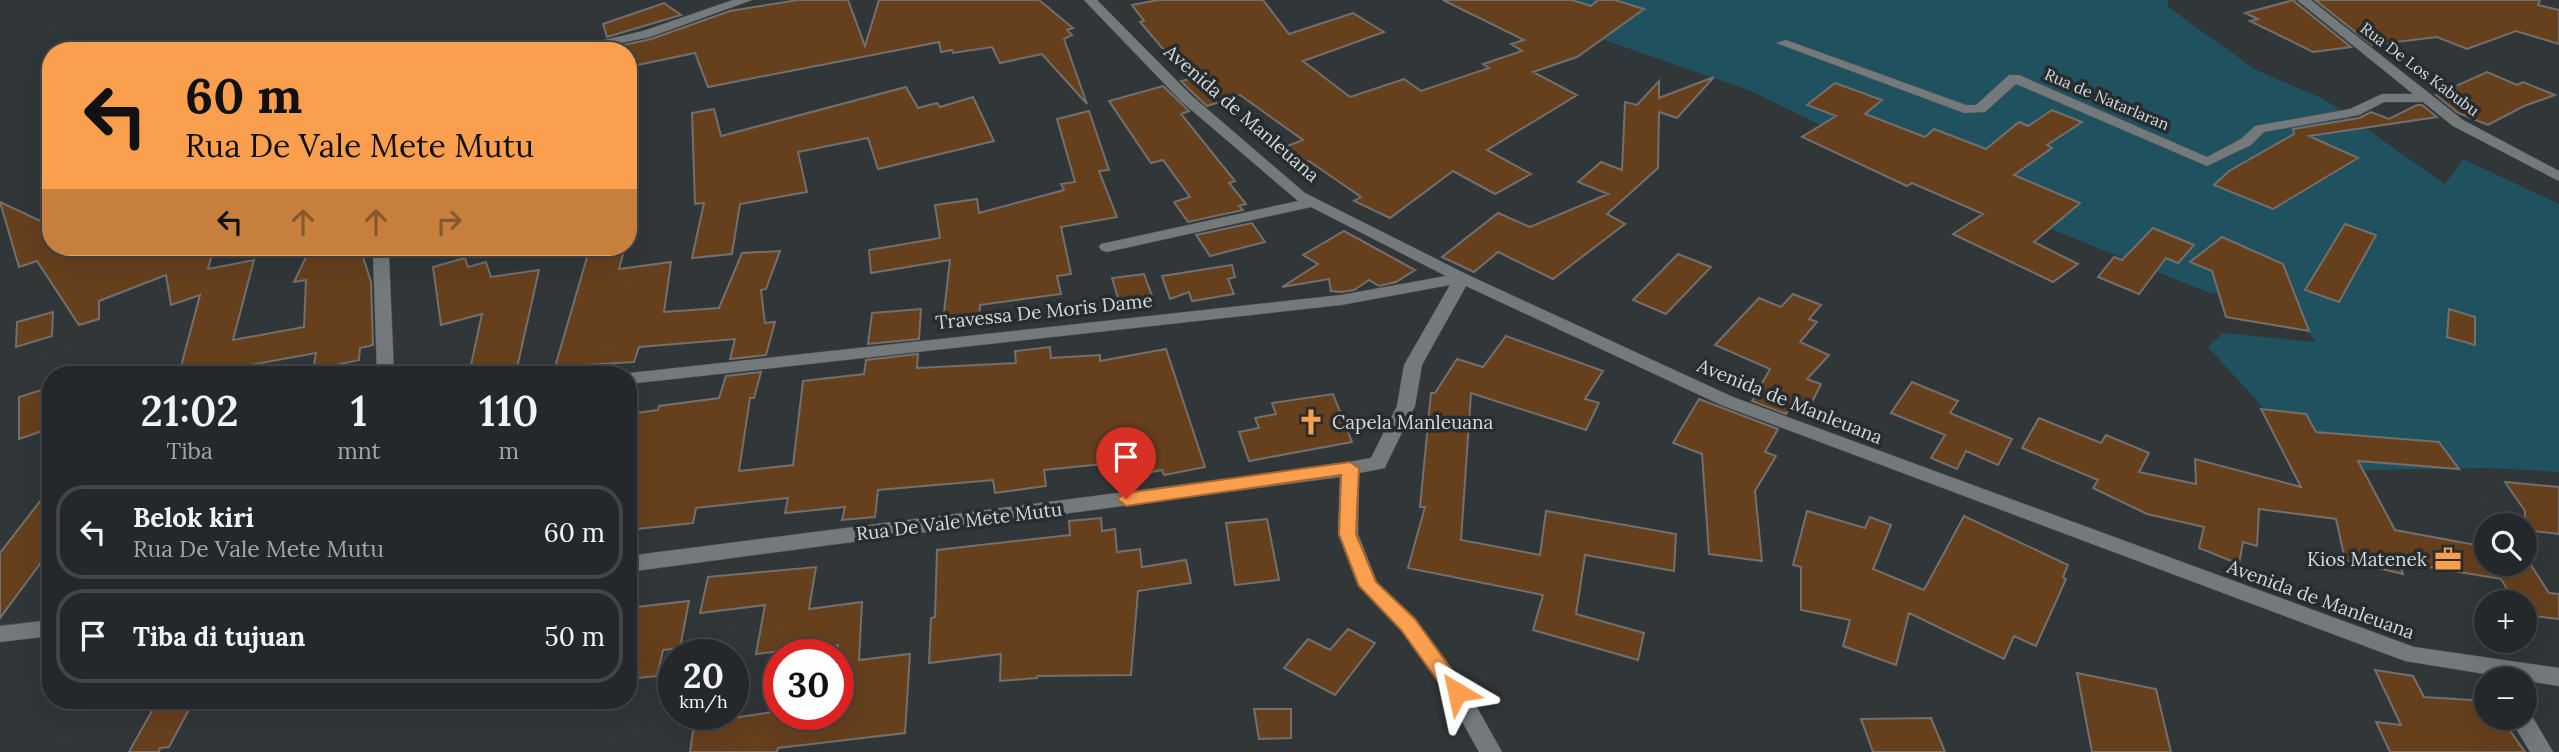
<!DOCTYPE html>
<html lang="id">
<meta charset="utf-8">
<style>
:root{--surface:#25282a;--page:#313436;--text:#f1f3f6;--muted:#a3a6a8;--line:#424447}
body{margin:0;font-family:Lora,serif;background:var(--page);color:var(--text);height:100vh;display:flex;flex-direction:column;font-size:26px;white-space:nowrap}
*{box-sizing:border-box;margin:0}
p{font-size:23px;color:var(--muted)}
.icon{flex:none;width:38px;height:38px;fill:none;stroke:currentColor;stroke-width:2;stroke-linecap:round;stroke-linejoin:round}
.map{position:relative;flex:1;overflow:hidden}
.panel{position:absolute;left:42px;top:366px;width:595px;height:343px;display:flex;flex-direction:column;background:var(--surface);border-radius:28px;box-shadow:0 7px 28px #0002,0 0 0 2px var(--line)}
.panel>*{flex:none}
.banner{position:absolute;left:42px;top:42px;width:595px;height:214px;border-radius:28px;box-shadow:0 7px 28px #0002,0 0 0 2px var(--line);background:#f99f4d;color:#111;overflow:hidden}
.tools{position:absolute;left:2474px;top:513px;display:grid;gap:14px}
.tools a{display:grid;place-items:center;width:63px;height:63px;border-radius:50%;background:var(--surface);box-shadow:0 7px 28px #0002,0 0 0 2px var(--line);font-size:35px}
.speed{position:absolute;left:658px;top:639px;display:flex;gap:14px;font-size:35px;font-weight:700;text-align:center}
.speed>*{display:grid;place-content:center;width:91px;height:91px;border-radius:50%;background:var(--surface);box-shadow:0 7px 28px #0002,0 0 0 2px var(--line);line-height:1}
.speed small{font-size:18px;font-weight:400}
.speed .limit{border:10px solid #d22;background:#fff;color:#111}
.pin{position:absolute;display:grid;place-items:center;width:60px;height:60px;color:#fff;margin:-72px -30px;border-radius:50% 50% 50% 0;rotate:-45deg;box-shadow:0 0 7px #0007}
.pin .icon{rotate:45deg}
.me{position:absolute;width:77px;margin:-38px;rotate:324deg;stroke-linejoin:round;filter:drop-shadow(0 0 5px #0008)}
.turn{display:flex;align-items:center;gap:24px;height:147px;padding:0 28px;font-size:32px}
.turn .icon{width:91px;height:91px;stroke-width:2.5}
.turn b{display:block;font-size:49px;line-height:60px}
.lanes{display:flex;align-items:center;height:66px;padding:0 28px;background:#0003;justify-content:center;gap:35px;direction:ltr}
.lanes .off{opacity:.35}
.eta{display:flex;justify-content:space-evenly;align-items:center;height:119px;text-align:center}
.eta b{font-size:42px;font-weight:600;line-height:49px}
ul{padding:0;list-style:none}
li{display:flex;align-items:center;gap:21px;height:94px;margin:0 14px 10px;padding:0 14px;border:4px solid var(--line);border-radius:28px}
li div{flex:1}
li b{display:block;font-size:26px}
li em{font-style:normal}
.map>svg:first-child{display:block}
.green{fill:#20515f}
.building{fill:#66401d;stroke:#736f6c;stroke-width:2}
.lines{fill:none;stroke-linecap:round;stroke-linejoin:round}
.minor-casing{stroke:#4e5253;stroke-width:1}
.minor{fill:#74797b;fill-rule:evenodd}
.route{fill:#f99f4d;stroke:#a26732;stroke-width:2}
.labels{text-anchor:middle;stroke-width:7;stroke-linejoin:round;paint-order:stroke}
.far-street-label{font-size:16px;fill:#d5d8d9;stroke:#272c2e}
.street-label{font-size:19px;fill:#d5d8d9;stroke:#272c2e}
.poi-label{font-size:19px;fill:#d5d8d9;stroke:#272c2e;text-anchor:start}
</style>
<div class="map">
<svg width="2559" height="752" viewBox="0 0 2559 752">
<rect width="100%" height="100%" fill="#313638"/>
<path class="green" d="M1505 0H2168V7L2256 70 2324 99 2445 184 2463 159 2559 204V472L2488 468 2321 471 2208 347 2223 333 2315 342 2296 309 2207 292 1947 187 1751 91 1498 3Z"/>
<path class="building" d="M798 0H848L865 46 879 0H1039L1073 28 1067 30 1072 35 1064 39 1087 104 1042 54 1000 63 992 47 953 53 952 50 941 52 939 42 708 87 695 53 628 67V51H610V48L651 39 730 11Z
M1158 0H1263L1289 34 1353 13 1384 32 1303 61 1350 97 1404 79 1421 91 1489 68 1483 64 1522 51 1511 44 1524 40 1443 0H1572L1591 6 1598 0H1615L1644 9 1577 57 1533 72 1577 95 1487 150 1531 174 1495 194 1453 171 1390 218 1354 201 1361 197 1309 161 1297 165 1277 150 1303 140 1240 95 1207 106 1194 94 1181 81 1198 77 1170 57 1140 22 1144 21 1132 5Z
M2294 0 2295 2 2351 47 2313 52 2250 21 2258 19 2245 13Z
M2315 0H2540L2538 5 2559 10V44L2516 31 2467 49 2437 37 2372 45Z
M664 3 681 15 607 37 603 24Z
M2487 72 2517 85 2523 82 2555 95 2524 106 2488 125 2458 113 2436 95Z
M1714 77 1677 118 1659 112 1658 168 1607 214 1625 224 1553 279 1498 252 1474 272 1442 257 1498 213 1530 227 1608 194 1578 182 1601 162 1622 170 1625 102 1637 105 1659 81V98Z
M1835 83 1882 100 1865 114 1925 137 1934 129 1986 149 2019 122 2028 126 2052 110 2082 122 2047 145 2052 148 2014 175 2080 203 2034 242 2078 264 2053 282 1953 234 1983 214 1912 183 1907 186 1802 137 1836 116 1807 105Z
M1163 86 1189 111 1181 114 1235 181 1229 183 1246 204 1239 206 1243 210 1188 222 1174 202 1190 197 1163 160 1151 163 1109 101Z
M906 87 918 108 937 103 940 107 973 97 994 141 878 169 868 138 798 152 807 192 740 204 732 254 692 258 704 203 695 204 692 113 714 109 721 136Z
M2417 105H2422L2437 117 2309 136 2358 158 2273 209 2214 185 2229 171 2294 134 2293 129 2359 118 2371 112 2389 119Z
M1089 111 1109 170 1099 171 1117 217 1061 227 1071 274 1057 276 1061 294 980 305 979 319 943 321 950 260 871 273 869 250 940 238 935 205 977 199 979 213 1064 190 1061 184 1075 182 1057 119Z
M0 202 51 226V247H94L112 255 118 247H214L208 269 254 260 233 340 304 327 306 280 294 282 306 257 326 253 330 247H360L371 282 373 345 360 348 359 360 313 370 316 353 217 371 216 374H179L200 295 171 305 166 275 99 301V319L79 325 37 261 19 267Z
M1252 223 1265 242 1210 256 1196 235Z
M2345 224 2376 235 2339 302 2305 290Z
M2153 228 2194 245 2178 263 2166 258 2139 294 2098 277 2114 257 2122 260Z
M1344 231 1415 270 1396 282 1379 286 1369 280 1354 290 1341 292 1331 291 1329 279 1282 287 1318 264 1303 255Z
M2222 237 2283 264 2309 331 2226 317 2212 271 2190 262Z
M590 247H625L619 269 671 262 664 312 719 308 742 253 780 251 766 289 761 290 765 323 775 322 766 355 730 359 735 339 639 347 634 362 555 367Z
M1678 254 1711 267 1666 314 1633 300Z
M465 258 468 267 486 262 491 277 539 270 517 368 469 374 482 314 441 325 433 267Z
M1232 265 1235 277 1228 279 1234 294 1192 301 1189 292 1170 299 1162 276Z
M1144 274 1152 296 1119 301 1112 278Z
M1793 294 1821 305 1809 319 1817 322 1800 342 1829 355 1807 379 1821 384 1811 404 1795 398 1786 414 1752 401 1770 369 1715 345 1759 298 1781 307Z
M921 309 919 339 868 344 872 313Z
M2449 309 2475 317V345L2447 337Z
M53 312 52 336 16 347 17 322Z
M1506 336 1603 371 1585 399 1599 403 1586 430 1471 393 1461 540 1540 555 1546 511 1676 534 1674 571 1585 555 1576 614 1644 633 1638 660 1533 630 1543 595 1408 568 1425 507H1420L1431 393H1435L1457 359 1483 367Z
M1050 347 1051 358 1100 355V361L1166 349 1205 467 1164 475 1162 470 1146 473 1143 460 1044 470 1046 486 995 493 993 480 878 490 875 517 842 520 845 507 785 513 788 498 696 508 693 523 628 530V414L658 410 659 406 719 398 726 376 761 372 754 398H750L739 471 793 465 803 381 864 374 866 360 918 354 917 368 1016 363 1015 351Z
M1912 382 1958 401 1950 413 2012 439 1998 465 1966 451 1957 469 1931 458 1945 435 1891 413Z
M51 387V428L19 439V397Z
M1333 394 1352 442 1249 461 1239 432 1259 428 1255 418 1276 414 1272 403Z
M1699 399 1778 429 1765 452 1776 456 1755 491 1762 561 1709 554 1702 454 1673 443Z
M2261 409 2306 414 2316 432 2439 442 2459 469 2358 461 2395 530 2487 547V564H2525V556L2549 593 2559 594V619L2525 615V602H2515L2501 579 2399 562 2403 574 2345 560 2336 519 2259 509 2257 546 2243 542 2239 564 2199 548 2204 527 2147 514 2093 488 2098 480 2022 448 2039 418 2101 443 2106 435 2149 453 2139 472 2196 484 2195 459 2301 487Z
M2505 482 2559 487V534L2525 530V511Z
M51 487V549L0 618V553Z
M1807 511 1865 528 1870 517 1891 525 1873 569 1924 590 1964 516 2068 565 2063 577 2066 579 2036 646 2014 636 2004 659 1909 613 1896 665 1843 646 1850 620 1801 610V567L1793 565Z
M1101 518 1102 531 1115 529 1117 552 1140 549 1142 567 1186 560 1191 583 1138 591 1131 675 1037 676V678L1000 681 1001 654 929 663 931 618 935 617 937 550 1070 535 1069 521Z
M1267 519 1279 580 1235 585 1226 523Z
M816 567 809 609 862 602 859 660 910 654 905 733 778 748 777 752H690L694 724 779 711V714H838V645L756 654 765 605 700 613 708 577Z
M689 601 680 648 663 650 657 676 628 679V608Z
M1348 629 1375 643 1335 695 1284 668 1308 639 1330 650Z
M2375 670 2413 676 2424 697 2487 701V718H2501L2525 752H2390L2376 722 2401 725Z
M2077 673 2156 689 2171 752H2092Z
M158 700H194L169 747 160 748 159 752H129Z
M1254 709H1291V738L1259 739Z
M1931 718 1945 752H1873L1861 719Z"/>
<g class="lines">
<g class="minor-casing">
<path id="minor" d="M733 0H752L650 37 583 51H557L643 31Z
M1084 0H1097L1192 96 1305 193 1468 275 1733 397 2414 647 2559 668V686L2405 661 1721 405 1466 286 1422 365 1415 406 1387 463 1385 468 1359 473 1358 534 1377 582 1415 618 1465 686 1502 752H1479L1449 698 1401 630 1358 586 1338 534 1340 477 628 572V556L1320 467 1371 458 1397 406 1404 365 1450 285 1341 305 628 384V374H621L1341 295 1446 276 1311 207 1107 252 1101 250 1099 247 1101 244 1298 201 1182 102Z
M2297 0H2311L2463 120 2559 171V181L2453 126 2423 102H2384L2359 115 2264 132 2251 145 2207 166 2016 84 1985 112 1964 113 1776 43 1786 40 1966 105H1976L2009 75H2019L2207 157 2241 139 2255 126 2350 109 2382 94H2413Z
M264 247H327L325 250 295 256 266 250Z
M370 247H386L389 255 394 374H377L373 255Z
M51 620V636L0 642V626Z
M2525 710 2529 711 2553 752H2530L2510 718H2525Z"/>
</g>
<use href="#minor" class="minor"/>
</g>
<path class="route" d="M1350 462 1359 468 1356 534 1376 582 1415 619 1464 687 1467 692 1464 698H1450L1401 630 1359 586 1339 534 1341 475 1126 506 1117 499 1126 493Z"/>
<defs>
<g id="church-bare" transform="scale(2.1)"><path d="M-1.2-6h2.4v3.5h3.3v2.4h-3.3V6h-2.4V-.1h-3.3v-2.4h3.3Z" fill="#f99f4d" stroke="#272c2e" stroke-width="2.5" paint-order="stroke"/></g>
<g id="office-bare" transform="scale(2.1)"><path d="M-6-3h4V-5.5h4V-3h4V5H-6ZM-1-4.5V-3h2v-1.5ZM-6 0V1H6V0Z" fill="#f99f4d" stroke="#272c2e" stroke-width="2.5" paint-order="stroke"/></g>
</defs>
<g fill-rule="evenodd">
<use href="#church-bare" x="1311" y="422"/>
<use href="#office-bare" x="2448" y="559"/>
</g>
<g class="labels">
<g class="far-street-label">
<text transform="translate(2420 69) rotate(37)" y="6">Rua De Los Kabubu</text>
<text transform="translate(2107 99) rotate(23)" y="6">Rua de Natarlaran</text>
</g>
<g class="street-label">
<text transform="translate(1242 113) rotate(41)" y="7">Avenida de Manleuana</text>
<text transform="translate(1044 311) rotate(-6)" y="7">Travessa De Moris Dame</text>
<text transform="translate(1790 401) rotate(22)" y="7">Avenida de Manleuana</text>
<text transform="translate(959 521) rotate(-7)" y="7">Rua De Vale Mete Mutu</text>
<text transform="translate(2321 599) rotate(20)" y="7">Avenida de Manleuana</text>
</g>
<g class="poi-label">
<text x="1332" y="429">Capela Manleuana</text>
<text x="2427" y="566" text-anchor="end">Kios Matenek</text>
</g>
</g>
</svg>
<div class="tools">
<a><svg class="icon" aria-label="search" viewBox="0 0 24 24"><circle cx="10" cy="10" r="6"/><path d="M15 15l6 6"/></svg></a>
<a>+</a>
<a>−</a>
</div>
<div class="speed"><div>20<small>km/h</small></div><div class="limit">30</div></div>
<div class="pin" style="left:1126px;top:499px;background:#d93025"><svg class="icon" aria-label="arrive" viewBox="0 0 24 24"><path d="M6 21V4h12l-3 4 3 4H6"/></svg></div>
<svg class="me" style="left:1457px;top:692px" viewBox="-20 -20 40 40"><path d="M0-17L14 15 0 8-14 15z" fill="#f99f4d" stroke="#fff" stroke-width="4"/></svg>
<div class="banner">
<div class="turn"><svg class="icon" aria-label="left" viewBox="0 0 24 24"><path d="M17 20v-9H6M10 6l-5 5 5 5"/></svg><div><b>60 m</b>Rua De Vale Mete Mutu</div></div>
<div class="lanes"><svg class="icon" aria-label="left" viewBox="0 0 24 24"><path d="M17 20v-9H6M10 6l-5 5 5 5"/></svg><svg class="icon off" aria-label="ahead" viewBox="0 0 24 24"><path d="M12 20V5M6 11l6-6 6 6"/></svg><svg class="icon off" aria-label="ahead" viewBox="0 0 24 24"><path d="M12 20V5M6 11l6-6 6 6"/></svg><svg class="icon off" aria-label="right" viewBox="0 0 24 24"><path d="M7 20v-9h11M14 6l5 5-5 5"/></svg></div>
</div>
<section class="panel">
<div class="eta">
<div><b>21:02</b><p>Tiba</p></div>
<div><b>1</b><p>mnt</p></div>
<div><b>110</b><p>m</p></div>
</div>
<ul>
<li><svg class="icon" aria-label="left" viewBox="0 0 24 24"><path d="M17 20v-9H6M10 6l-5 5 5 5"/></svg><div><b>Belok kiri</b><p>Rua De Vale Mete Mutu</p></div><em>60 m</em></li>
<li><svg class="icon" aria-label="arrive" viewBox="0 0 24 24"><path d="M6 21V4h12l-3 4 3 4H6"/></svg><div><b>Tiba di tujuan</b></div><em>50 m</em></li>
</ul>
</section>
</div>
